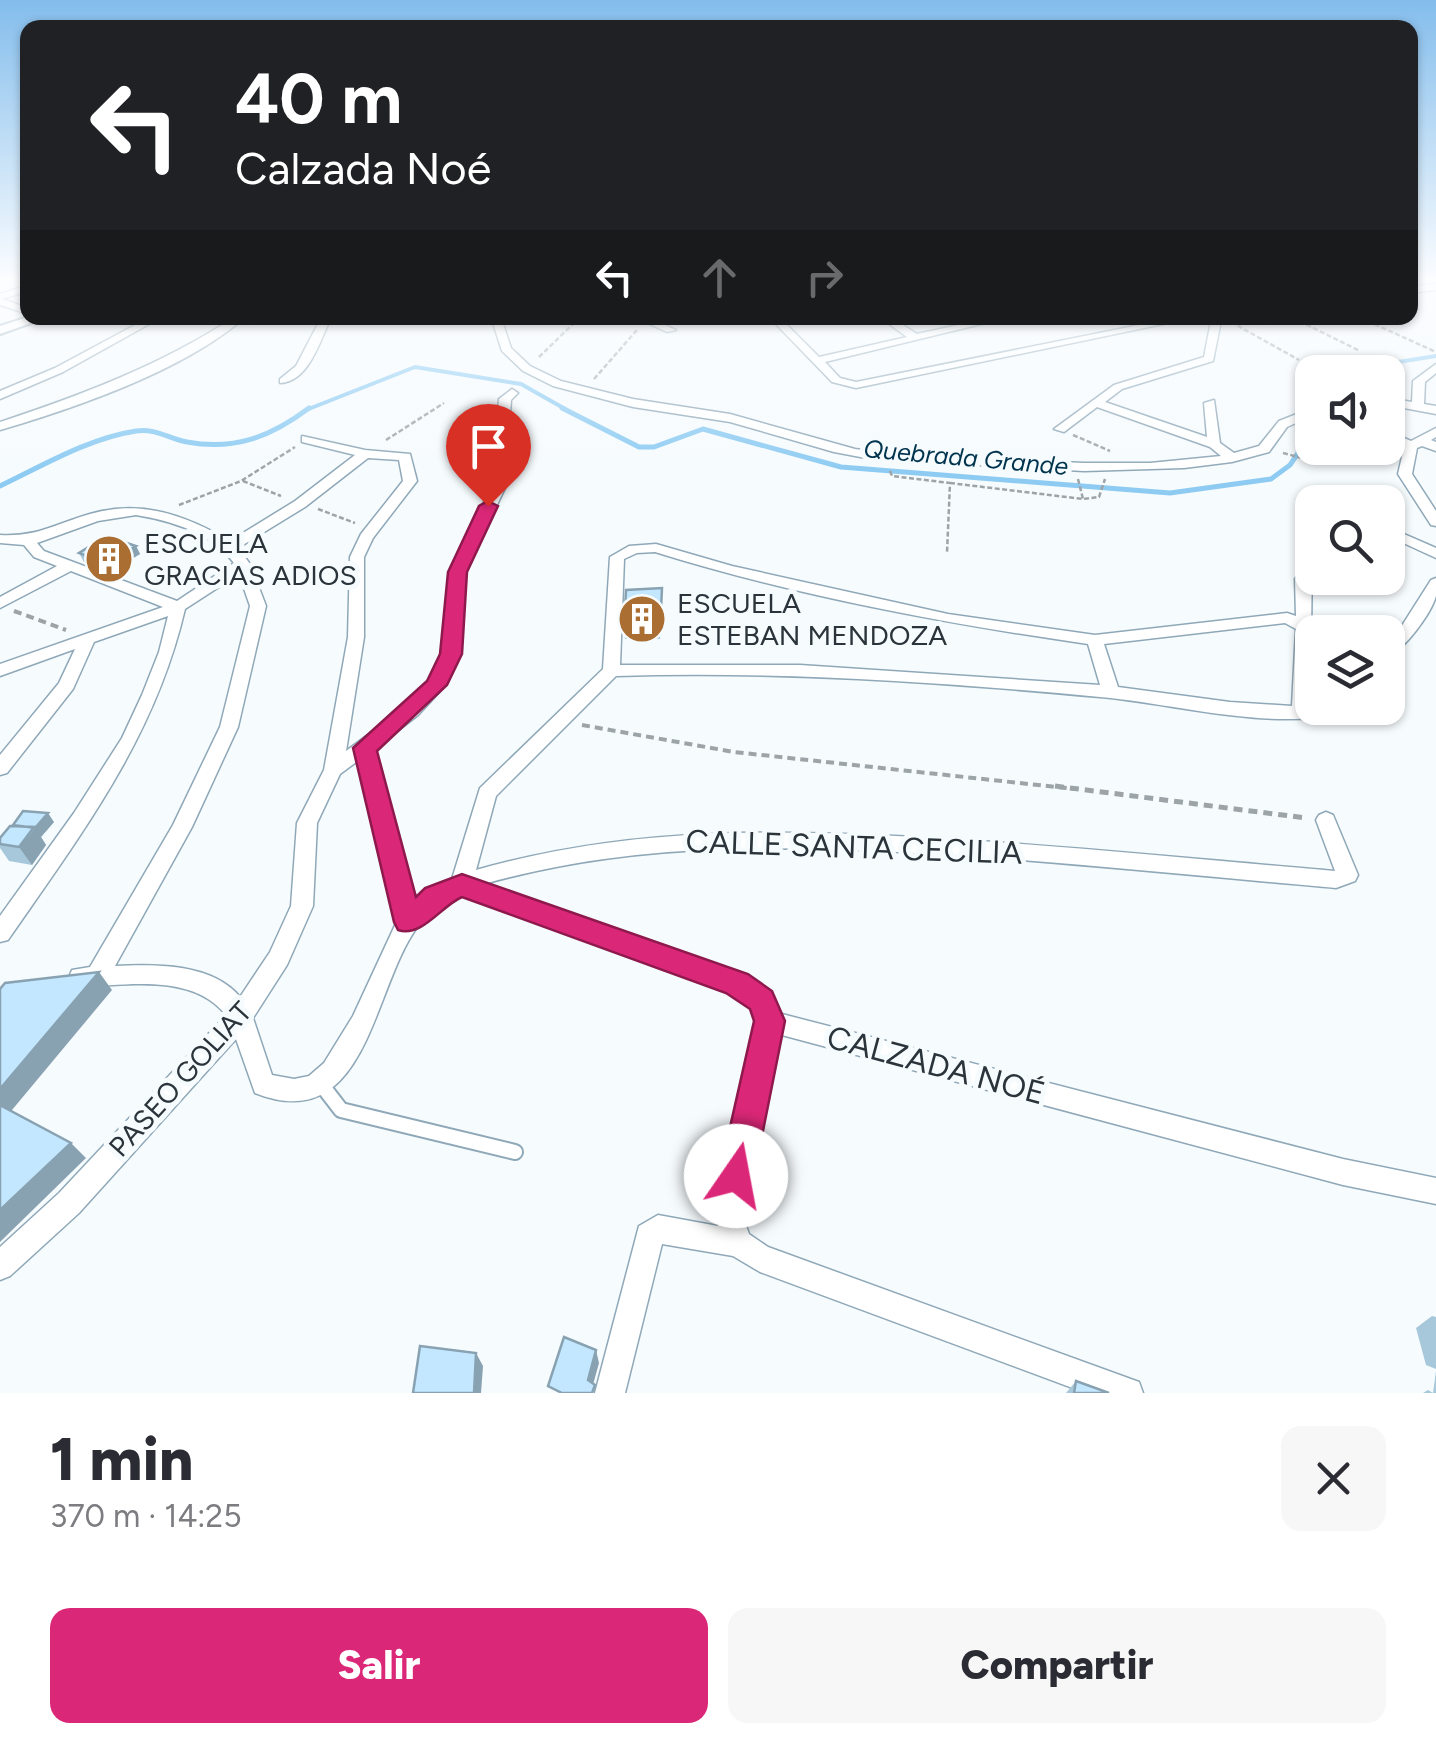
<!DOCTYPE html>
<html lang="es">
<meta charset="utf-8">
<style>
:root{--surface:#fff;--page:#f7f7f7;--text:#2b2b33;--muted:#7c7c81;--accent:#db2777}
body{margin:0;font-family:Figtree,sans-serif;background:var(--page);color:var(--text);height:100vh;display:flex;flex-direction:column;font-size:38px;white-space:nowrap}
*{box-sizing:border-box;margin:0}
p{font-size:32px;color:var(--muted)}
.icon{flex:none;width:55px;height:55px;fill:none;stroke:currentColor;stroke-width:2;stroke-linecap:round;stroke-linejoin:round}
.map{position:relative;height:1393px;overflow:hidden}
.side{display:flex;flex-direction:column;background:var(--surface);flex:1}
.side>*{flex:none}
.banner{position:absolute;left:20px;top:20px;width:1398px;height:305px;border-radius:20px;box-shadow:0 2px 8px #0004;background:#202124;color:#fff;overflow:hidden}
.buttons{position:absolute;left:1295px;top:355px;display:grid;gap:20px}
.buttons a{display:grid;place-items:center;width:110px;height:110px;border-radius:20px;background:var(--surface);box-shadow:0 2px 8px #0004;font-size:50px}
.pin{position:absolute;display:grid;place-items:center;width:85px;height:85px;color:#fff;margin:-102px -42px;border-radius:50% 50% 50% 0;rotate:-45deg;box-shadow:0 0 10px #0007}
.pin .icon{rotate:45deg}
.me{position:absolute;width:110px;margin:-55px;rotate:12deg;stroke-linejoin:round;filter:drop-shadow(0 0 8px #0008)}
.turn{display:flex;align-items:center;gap:35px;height:210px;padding:0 50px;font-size:45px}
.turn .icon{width:130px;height:130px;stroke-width:2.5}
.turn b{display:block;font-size:70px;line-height:85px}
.lanes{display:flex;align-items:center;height:95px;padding:0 50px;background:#0003;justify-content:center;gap:50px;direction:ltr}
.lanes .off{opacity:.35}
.round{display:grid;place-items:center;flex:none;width:105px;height:105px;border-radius:20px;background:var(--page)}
.overview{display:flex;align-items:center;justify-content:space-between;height:170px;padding:0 50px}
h1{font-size:60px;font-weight:800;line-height:75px}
.primary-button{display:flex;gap:20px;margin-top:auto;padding:20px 50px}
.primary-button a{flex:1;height:115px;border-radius:20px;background:var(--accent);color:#fff;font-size:40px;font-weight:800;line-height:115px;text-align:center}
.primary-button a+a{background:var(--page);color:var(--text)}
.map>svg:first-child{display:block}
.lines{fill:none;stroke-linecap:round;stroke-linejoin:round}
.stream-far1{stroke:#8dcbf2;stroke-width:4}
.stream{stroke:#8dcbf2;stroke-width:5}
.service-casing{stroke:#8fa8b8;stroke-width:18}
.minor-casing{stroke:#8fa8b8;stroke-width:3}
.tertiary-casing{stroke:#8fa8b8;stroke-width:4}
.path-far2{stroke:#9da4a8;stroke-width:2.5;stroke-dasharray:5 2.5;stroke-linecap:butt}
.path-far1{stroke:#9da4a8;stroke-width:4;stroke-dasharray:8 5;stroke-linecap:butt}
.path{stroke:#9da4a8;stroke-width:5;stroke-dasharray:9 6;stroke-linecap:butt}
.service{stroke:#fff;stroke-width:14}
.minor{fill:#fff;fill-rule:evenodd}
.tertiary{fill:#fff;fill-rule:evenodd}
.wall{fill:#a7c7db}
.shaded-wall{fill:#88a2b2}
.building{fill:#c2e7ff;stroke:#88a2b2;stroke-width:2.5}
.route{fill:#db2777;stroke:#8e194d;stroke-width:2.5}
.labels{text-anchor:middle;stroke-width:10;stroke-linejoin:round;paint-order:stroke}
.far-water-label{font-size:25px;font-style:italic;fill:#00334d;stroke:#f6fbfe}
.poi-label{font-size:28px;fill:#2a343a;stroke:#f6fbfe;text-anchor:start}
.street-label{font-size:28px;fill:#2a343a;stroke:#f6fbfe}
.near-street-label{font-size:32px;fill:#2a343a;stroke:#f6fbfe}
</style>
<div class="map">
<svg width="1436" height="1393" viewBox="0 0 1436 1393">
<rect width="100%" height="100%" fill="#f6fbfe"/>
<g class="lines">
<path class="stream-far1" d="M1336 372 1436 356
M306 410 415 367 521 384 567 410
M1304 410 1303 396 1312 386"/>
<path class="stream" d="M562 408 639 447H654L703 429 841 467 1170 493 1271 479 1290 465 1302 447 1304 408
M0 486C42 466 89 438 136 431 156 428 169 439 187 442 235 451 272 436 309 408"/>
<g class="service-casing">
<path id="service" d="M321 1084 341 1110 515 1152"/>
</g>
<g class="minor-casing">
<path id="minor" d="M1436 284V290L1410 293V287Z
M28 285V291L2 299 28 308V314L0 305V294Z
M148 318H160L63 372 0 399V391L55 368Z
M233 318H244C185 370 75 408 0 430V422C82 395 161 365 233 318Z
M321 318H331C320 340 309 382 280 383V379L296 366Z
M499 318H510L503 324 511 348 530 366 561 381 633 399 730 414 855 449 903 455 1084 463H1150L1221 456 1210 447 1097 407 1064 432 1054 429 1114 385 1204 357 1211 321 1216 318 1221 321 1213 361 1122 389 1105 402 1207 437 1204 403 1214 400 1220 443 1234 453 1259 446 1279 421 1312 408V416L1287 427 1269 452 1232 462 1184 468 1084 471 871 459 834 452 730 422 633 407 553 386 523 371 502 351 493 323Z
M636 318H649L676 330 667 332Z
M770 318H780L819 357 907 337 881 318H892L917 334 990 318H1006L825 362 840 378 856 382 1174 318H1192L856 388 832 382Z
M1436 364V373L1425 382 1424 404 1436 406V414L1388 405V398L1412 402 1413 381Z
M512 389 518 393 511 400 505 488 465 572 459 654 442 689 418 715 374 749 414 902 452 879 480 788 603 669 610 557 629 546 656 544 732 566 948 614 1095 635 1287 613 1296 616 1295 579 1307 562 1312 561 1310 706 1351 708 1348 712C1272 732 1178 704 1100 697 939 682 778 671 616 676L496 796 476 870C634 825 787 829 949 839 1078 847 1206 860 1335 871L1316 820 1319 815 1326 812 1333 815 1358 875 1355 881 1336 888C1208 877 1079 863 951 855 791 845 640 840 484 884L745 976 770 994 778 1013 1343 1159 1436 1178V1204L1343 1185 778 1034 742 1214 749 1234 768 1247 1128 1378 1139 1382 1143 1393H1086L760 1272 733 1256 662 1244 625 1393H595L639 1226 658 1215 718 1226 714 1214 757 1021 753 1007 729 990 461 894C445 902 429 912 418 926 372 987 368 1138 255 1093L236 1039 79 1213 10 1276 0 1280V1247L59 1193 226 1015C193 973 127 985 80 987L72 984 69 977 72 970 90 967 173 825 220 727 250 606 239 574 185 609C155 738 82 833 8 940L0 942V916L74 813 122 738 142 695 159 652 168 616 94 642 73 689 7 773 0 775V755L59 683 75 649 0 676V664L163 607 71 571 0 608V597L57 566 34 557 24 545 0 543V535C38 537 55 524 90 514 141 499 185 515 230 541L295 501 355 455 302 442V436L365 450 410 454 417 481 373 538 364 557V637L346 751 406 707 429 682 443 654 449 572 491 488 499 399ZM368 458 399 460 403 481 361 534 350 557 348 637 324 770 297 823 291 906 270 952 240 997C212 963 155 964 115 966L192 827 238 727 266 606 250 564 238 548 305 507ZM136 515C172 521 212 533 234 563L177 601 44 551 37 543 98 521ZM655 552C797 596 942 623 1088 644L1100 685 800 665H620L624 559 637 553ZM1285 623 1296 629 1292 706 1230 702 1118 687 1104 644ZM359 760 397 921 353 1016 324 1063 309 1076 294 1079 272 1075 253 1018 287 965 313 906 317 823 340 774Z
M1436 428V437L1431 440 1436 442V451L1422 446 1417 448 1412 474 1436 511V526L1431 525 1398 474 1404 448 1388 440V431L1411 441Z
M1388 527 1436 548V558L1388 536Z
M1436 578C1436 579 1436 595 1436 596 1431 614 1404 650 1388 656V642L1396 635 1431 580Z"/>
</g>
<g class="tertiary-casing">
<path id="tertiary" d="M28 317 45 318 0 334V326Z"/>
</g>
<path class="path-far2" d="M1293 318 1360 351
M1361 318 1436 352
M1231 322 1299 360
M539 357 579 318
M594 379 637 330
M1073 435 1110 451
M386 440 444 403
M1283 453 1302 458
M890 471 892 476 950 483 947 553
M1078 479 1083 499
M243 481 281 496
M950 483 1083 499 1099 497 1105 479
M179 505 241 481 295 447
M318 509 355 523"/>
<path class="path-far1" d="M14 611 66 630
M582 725 734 752 1075 789"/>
<path class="path" d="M1055 786 1306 818"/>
<use href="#service" class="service"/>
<use href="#minor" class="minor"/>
<use href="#tertiary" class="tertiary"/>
</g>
<path class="wall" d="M136 546 140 554 110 572 84 562 79 553Z
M662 597 660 639H625L624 630Z
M54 822 41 837 46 845 32 865 9 861 0 848V838Z
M1432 1316 1436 1317V1369L1426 1365 1416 1328Z
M1436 1371V1393H1423L1428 1390 1433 1393Z
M1076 1381 1109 1393H1066Z"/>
<path class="shaded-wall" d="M136 546 140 554 110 572 106 563Z
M48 813 54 822 41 837 46 845 32 865 19 847Z
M99 972 112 990 7 1116 0 1109V1089Z
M71 1143 86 1158 0 1242V1210Z
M596 1350 599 1363 591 1392 588 1380Z
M476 1353 483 1366 481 1393H474Z"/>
<path class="building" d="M106 536 136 546 106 563 79 553Z
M662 588 660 631 624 630 626 590Z
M23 811 48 813 35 828 13 825Z
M10 826 34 827 19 847 0 844V838Z
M99 972 0 1089V989L5 983Z
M0 1105 71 1143 0 1210Z
M564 1337 596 1350 588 1380 595 1385 592 1393H562L548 1386Z
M420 1346 476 1353 474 1393H413Z
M1076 1381 1109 1393H1074Z"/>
<linearGradient id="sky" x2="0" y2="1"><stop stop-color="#83bdec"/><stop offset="0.59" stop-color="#fbfdff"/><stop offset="1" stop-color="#fbfdff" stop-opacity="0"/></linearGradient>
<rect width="1436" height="472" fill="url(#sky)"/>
<path class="route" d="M488 501 498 506 467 572 462 654 447 685 377 751 416 897 425 888 462 874 748 974 772 991 785 1021 754 1176 749 1188 736 1193 724 1188 719 1176 754 1021 750 1009 726 993 462 897C441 906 422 938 398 930L394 922 353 748 427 681 440 654 448 572 479 506Z"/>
<defs>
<g id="building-disc" transform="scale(2.5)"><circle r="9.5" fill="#ab6e32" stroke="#f6fbfe"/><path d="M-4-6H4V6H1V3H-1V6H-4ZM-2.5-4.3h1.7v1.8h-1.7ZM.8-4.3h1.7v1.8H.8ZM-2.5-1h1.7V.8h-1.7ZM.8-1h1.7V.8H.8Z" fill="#fff"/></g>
</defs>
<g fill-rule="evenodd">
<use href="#building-disc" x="109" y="559"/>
<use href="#building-disc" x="642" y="619"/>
</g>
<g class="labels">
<g class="far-water-label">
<text transform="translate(966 457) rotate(5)" y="9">Quebrada Grande</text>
</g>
<g class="poi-label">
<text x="144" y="553">ESCUELA<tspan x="144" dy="32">GRACIAS ADIOS</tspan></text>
<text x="677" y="613">ESCUELA<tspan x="677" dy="32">ESTEBAN MENDOZA</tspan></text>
</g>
<g class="street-label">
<text transform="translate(180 1079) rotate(-48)" y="10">PASEO GOLIAT</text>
</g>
<g class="near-street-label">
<text transform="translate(854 847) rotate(2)" y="11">CALLE SANTA CECILIA</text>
<text transform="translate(936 1065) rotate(15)" y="11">CALZADA NOÉ</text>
</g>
</g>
</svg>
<div class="buttons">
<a><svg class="icon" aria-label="sound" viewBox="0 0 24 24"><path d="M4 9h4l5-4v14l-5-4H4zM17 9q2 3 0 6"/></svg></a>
<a><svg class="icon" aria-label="search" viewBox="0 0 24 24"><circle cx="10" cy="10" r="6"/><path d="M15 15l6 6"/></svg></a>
<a><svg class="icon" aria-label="layers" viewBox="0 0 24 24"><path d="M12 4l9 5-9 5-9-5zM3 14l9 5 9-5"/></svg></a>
</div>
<div class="pin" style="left:488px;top:506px;background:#d93025"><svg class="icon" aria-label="arrive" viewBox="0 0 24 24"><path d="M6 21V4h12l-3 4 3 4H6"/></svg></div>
<svg class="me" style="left:736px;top:1176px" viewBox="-20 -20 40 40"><circle r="19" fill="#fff"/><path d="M0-13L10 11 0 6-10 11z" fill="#db2777"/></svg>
<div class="banner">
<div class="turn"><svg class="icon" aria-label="left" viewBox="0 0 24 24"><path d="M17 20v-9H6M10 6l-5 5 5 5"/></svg><div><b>40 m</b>Calzada Noé</div></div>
<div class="lanes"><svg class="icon" aria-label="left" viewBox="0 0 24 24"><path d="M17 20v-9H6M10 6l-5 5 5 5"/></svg><svg class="icon off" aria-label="ahead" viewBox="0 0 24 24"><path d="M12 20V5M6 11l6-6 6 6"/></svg><svg class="icon off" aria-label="right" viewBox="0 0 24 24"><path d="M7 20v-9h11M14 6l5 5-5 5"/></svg></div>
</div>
</div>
<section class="side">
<div class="overview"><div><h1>1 min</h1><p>370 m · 14:25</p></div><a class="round"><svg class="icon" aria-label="close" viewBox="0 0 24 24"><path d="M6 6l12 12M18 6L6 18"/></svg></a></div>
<div class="primary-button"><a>Salir</a><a>Compartir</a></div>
</section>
